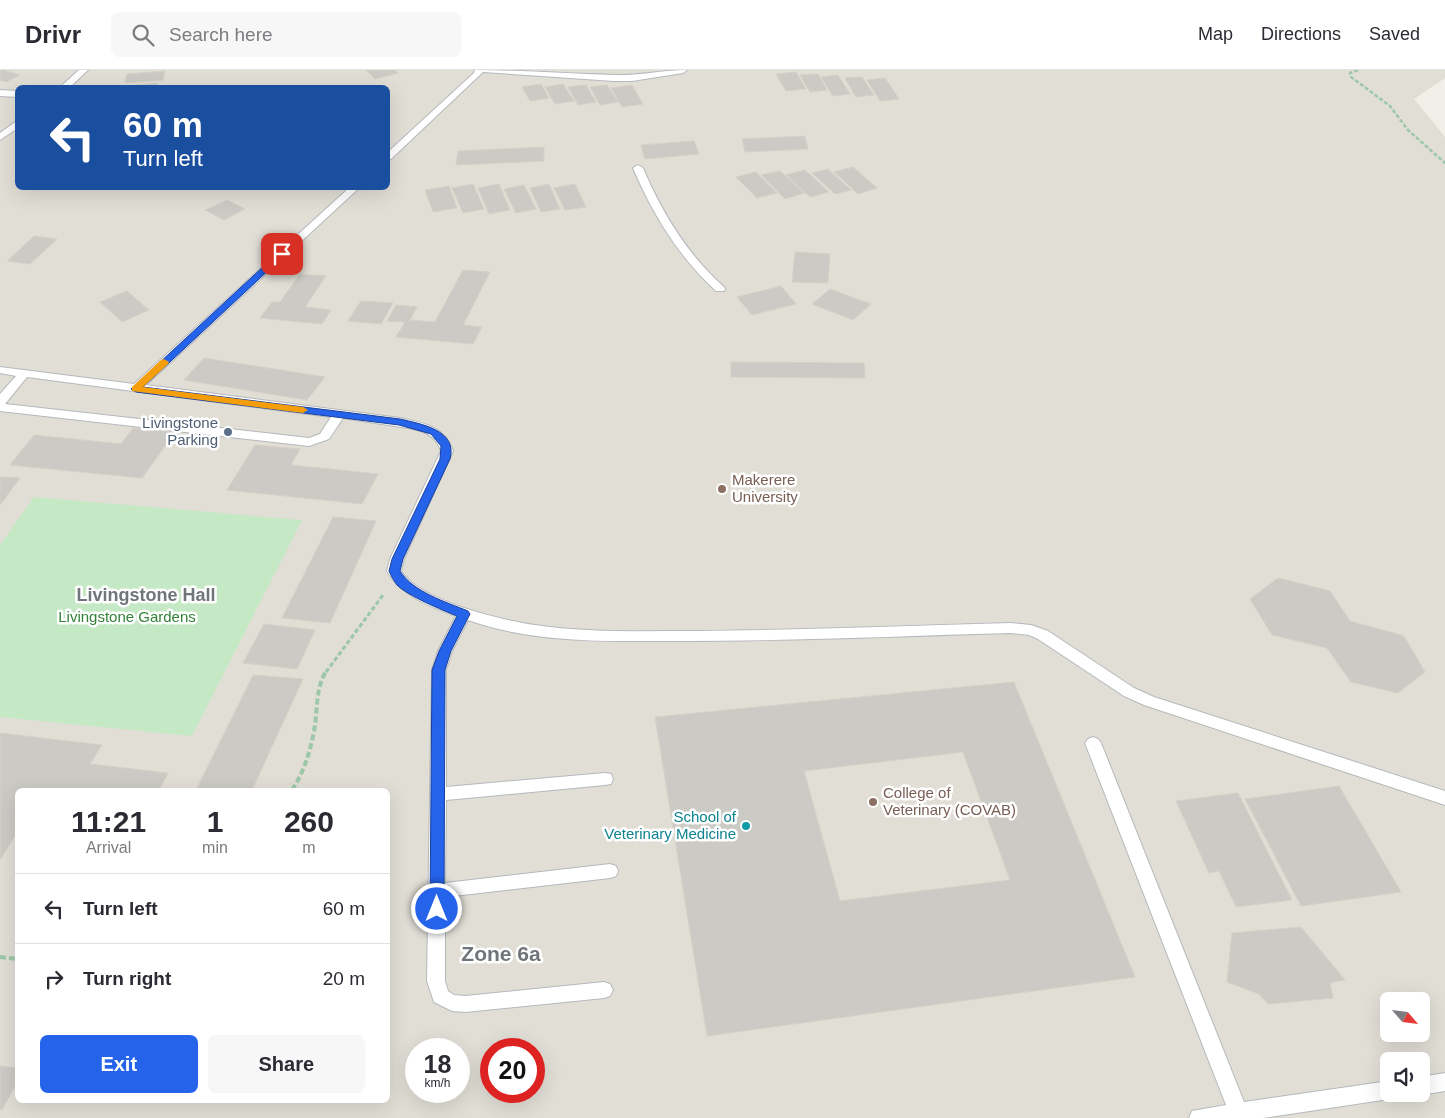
<!DOCTYPE html>
<style>
:root{--surface:#fff;--page:#f7f7f7;--text:#2b2b33;--muted:#7c7c81;--line:#e1e1e2;--accent:#2563eb}
body{margin:0;font-family:Arial,sans-serif;background:var(--page);color:var(--text);height:100vh;display:flex;flex-direction:column;font-size:19px;white-space:nowrap}
*{box-sizing:border-box;margin:0}
p{font-size:16px;color:var(--muted)}
.icon{flex:none;width:28px;height:28px;fill:none;stroke:currentColor;stroke-width:2;stroke-linecap:round;stroke-linejoin:round}
.map{position:relative;flex:1;overflow:hidden}
.panel{position:absolute;left:15px;top:718px;width:375px;height:315px;display:flex;flex-direction:column;background:var(--surface);border-radius:8px;box-shadow:0 5px 20px #0002}
.panel>*{flex:none}
.hud{position:absolute;left:15px;top:15px;width:375px;height:105px;border-radius:8px;box-shadow:0 5px 20px #0002;background:#1a4fa0;color:#fff;overflow:hidden}
.needle{width:32px;rotate:118deg}
.controls{position:absolute;left:1380px;top:922px;display:grid;gap:10px}
.controls a{display:grid;place-items:center;width:50px;height:50px;border-radius:8px;background:var(--surface);box-shadow:0 5px 20px #0002;font-size:25px}
.speed{position:absolute;left:405px;top:968px;display:flex;gap:10px;font-size:25px;font-weight:700;text-align:center}
.speed>*{display:grid;place-content:center;width:65px;height:65px;border-radius:50%;background:var(--surface);box-shadow:0 5px 20px #0002;line-height:1}
.speed small{font-size:12px;font-weight:400}
.speed .limit{border:8px solid #d22;background:#fff;color:#111}
.pin{position:absolute;display:grid;place-items:center;width:42px;height:42px;color:#fff;margin:-21px;border-radius:10px;box-shadow:0 2px 8px #0006}
.me{position:absolute;width:55px;margin:-28px;rotate:0deg;stroke-linejoin:round;filter:drop-shadow(0 0 4px #0008)}
.turn{display:flex;align-items:center;gap:18px;height:105px;padding:0 25px;font-size:22px}
.turn .icon{width:65px;height:65px;stroke-width:2.5}
.turn b{display:block;font-size:35px;line-height:42px}
.eta{display:flex;justify-content:space-evenly;align-items:center;height:85px;text-align:center}
.eta b{font-size:30px;font-weight:700;line-height:35px}
.cta{display:flex;gap:10px;margin-top:auto;padding:10px 25px}
.cta a{flex:1;height:58px;border-radius:8px;background:var(--accent);color:#fff;font-size:20px;font-weight:700;line-height:58px;text-align:center}
.cta a+a{background:var(--page);color:var(--text)}
ul{padding:0;list-style:none}
li{display:flex;align-items:center;gap:15px;height:70px;padding:0 25px;border-top:1px solid var(--line)}
li div{flex:1}
li b{display:block;font-size:19px}
li em{font-style:normal}
header{display:flex;align-items:center;gap:30px;box-sizing:border-box;height:70px;padding:0 25px;background:var(--surface);border-bottom:1px solid var(--line)}
header strong{font-size:24px}
nav{display:flex;gap:28px;margin-inline-start:auto;font-size:18px}
.search{width:350px;height:45px;background:var(--page);display:flex;align-items:center;gap:12px;box-sizing:border-box;padding:0 18px;border-radius:8px;color:var(--muted);font-size:19px}
.map>svg:first-child{display:block}
.education{fill:#e1ded6;fill-rule:evenodd}
.green{fill:#c5e8c5}
.building{fill:#cccac5;stroke:#d6d1c6;fill-rule:evenodd}
.lines{fill:none;stroke-linecap:round;stroke-linejoin:round}
.service-casing{stroke:#b5b8bc;stroke-width:2}
.path-far2{stroke:#9cc7a9;stroke-width:2.5;stroke-dasharray:4 2;stroke-linecap:butt}
.path-far1{stroke:#9cc7a9;stroke-width:3;stroke-dasharray:4.5 2.5;stroke-linecap:butt}
.path{stroke:#9cc7a9;stroke-width:4;stroke-dasharray:6 3;stroke-linecap:butt}
.service{fill:#fff;fill-rule:evenodd}
.route{fill:#2563eb;stroke:#184099}
.slow{fill:#f59e0b}
.service-dot{fill:#5c6f8a;stroke:#fff;stroke-width:2}
.education-dot{fill:#8d6e63;stroke:#fff;stroke-width:2}
.culture-dot{fill:#0f9aa8;stroke:#fff;stroke-width:2}
.labels{text-anchor:middle;stroke-width:5;stroke-linejoin:round;paint-order:stroke}
.service-label{font-size:15px;fill:#4e5e75;stroke:#fff;text-anchor:end}
.education-label{font-size:15px;fill:#785e54;stroke:#fff;text-anchor:start}
.park-label{font-size:15px;fill:#348238;stroke:#fff}
.culture-label{font-size:15px;fill:#0d838f;stroke:#fff;text-anchor:end}
.quarter-label{font-size:18px;font-weight:bold;fill:#70757a;stroke:#fff}
.near-quarter-label{font-size:21px;font-weight:bold;fill:#70757a;stroke:#fff}
</style>
<header>
<strong>Drivr</strong>
<div class="search"><svg class="icon" aria-label="search" viewBox="0 0 24 24"><circle cx="10" cy="10" r="6"/><path d="M15 15l6 6"/></svg>Search here</div>
<nav><a>Map</a><a>Directions</a><a>Saved</a></nav>
</header>
<div class="map">
<svg width="1445" height="1048" viewBox="0 0 1445 1048">
<rect width="100%" height="100%" fill="#f1efe8"/>
<path class="education" d="M0 0H1445V8L1414 29 1445 67V1048H0ZM18 18H388V118H18ZM18 720H388V1030H18ZM1389 931H1421V964H1389ZM416 979H459V1021H416ZM491 979H534V1021H491ZM1389 991H1421V1024H1389Z"/>
<path class="green" d="M34 427 302 450 192 666 0 647V475Z"/>
<path class="building" d="M3 0 20 5 6 12 0 10V1Z
M366 0H395L398 3 375 9Z
M165 1 163 10 125 13 127 4Z
M796 2 806 19 786 21 776 4Z
M818 4 827 20 810 22 800 5Z
M838 5 850 24 833 26 821 7Z
M862 7 874 25 856 27 845 8Z
M885 8 899 29 880 31 867 10Z
M158 13 157 18H136V15Z
M541 14 549 28 530 31 522 17Z
M563 14 574 31 555 34 545 17Z
M586 15 596 32 578 35 568 17Z
M607 15 618 32 600 35 590 17Z
M632 15 643 34 622 37 611 18Z
M805 66 808 79 745 82 742 69Z
M694 71 699 84 645 89 641 75Z
M544 77V91L456 95 458 81Z
M853 97 877 118 858 124 834 102Z
M828 99 851 120 835 124 812 103Z
M805 100 829 122 810 127 786 105Z
M780 101 804 123 785 129 761 105Z
M756 102 777 123 757 128 736 107Z
M473 114 484 139 463 143 452 118Z
M499 114 510 140 489 144 478 118Z
M549 114 560 139 541 142 530 118Z
M575 114 586 137 565 140 554 118Z
M524 115 536 139 516 143 504 119Z
M449 116 457 138 433 142 425 120Z
M227 130 245 139 224 150 205 140Z
M34 166 57 169 30 194 7 191Z
M795 182 830 184 828 213 792 212Z
M463 200 490 202 463 255 482 257 473 274 396 267 405 252 387 251 396 235 417 237 410 250 435 252Z
M300 204 326 206 305 237 331 240 322 254 260 248 272 232H280Z
M781 216 796 234 752 245 737 227Z
M830 219 871 234 853 250 812 234Z
M127 221 149 240 122 252 100 232Z
M361 231 393 233 381 254 348 251Z
M204 288 325 307 307 330 184 310Z
M731 292 864 293 865 308 731 307Z
M133 358 175 362 142 408 10 395 34 365 121 374Z
M255 375 300 379 291 395 378 404 362 434 227 420Z
M0 407 20 408 0 435Z
M333 447 376 451 330 553 282 548Z
M1278 508 1330 521 1350 551 1404 566 1425 602 1398 623 1351 612 1327 578 1272 565 1250 529Z
M264 554 315 560 297 599 243 593Z
M253 605 303 609 252 720H196Z
M1014 612 1135 907 707 966 655 647ZM963 682 1010 810 840 831 804 701Z
M0 663 102 675 90 694 168 703 159 720H18V761L0 790Z
M1339 716 1401 822 1301 836 1245 729Z
M1238 723 1292 830 1236 837 1219 801 1209 803 1176 731Z
M1301 857 1345 910 1330 913 1333 928 1268 934 1259 924 1227 912 1232 863Z
M0 996 18 998V1010L2 1040 0 1039Z"/>
<g class="lines">
<g class="service-casing">
<path id="service" d="M79 0H88L69 18H59Z
M475 0C521 0 567 4 614 5 639 6 663 0 687 0L683 3 632 11H614L483 2 391 89 388 90V82L474 3Z
M0 20 18 21V27L0 26Z
M18 50V58L0 70V63Z
M638 95 643 98C662 143 687 184 724 217L725 219 724 221H716C679 187 653 145 633 98Z
M349 118H359L146 315 400 348C423 353 445 356 453 381L404 489 401 501C420 531 501 550 535 555 588 563 643 561 697 561 802 560 906 556 1011 553L1031 555 1048 561 1134 618 1154 627 1445 721V735L1144 635 1124 626 1038 569 1029 565 1011 563C901 566 791 571 682 571 611 571 535 574 468 550L452 581 446 600V717L605 703 611 704 613 709 611 714 605 715 446 730 445 813 610 794 616 796 618 801 616 806 610 808 445 827V911L448 921 454 925 465 926 604 912 610 914 613 920 610 926 604 928 465 942 452 941 434 932 427 911 432 600 438 581 456 546C431 537 400 525 387 501L390 489 441 381C437 368 427 362 414 359L343 348 329 369 309 376 0 341V324L16 306 0 303V297L134 314ZM27 307 331 347 320 364 309 368 5 334Z
M1093 667 1098 669 1101 673 1244 1032 1389 1011V1024H1397L1396 1027 1389 1029 1263 1048H1189L1192 1041 1226 1035 1085 673 1088 669Z
M1445 1003V1021L1421 1025 1417 1024H1421V1007Z"/>
</g>
<path class="path-far2" d="M1358 0 1350 3 1351 7 1390 36 1408 60 1445 93"/>
<path class="path-far1" d="M326 602 383 525"/>
<path class="path" d="M292 720C304 702 310 682 314 661 318 641 315 617 327 600
M0 887 18 889"/>
<use href="#service" class="service"/>
</g>
<path class="route" d="M279 182 286 184 143 317 400 349C421 354 458 360 450 389L403 489 400 501C413 522 446 532 468 541L470 544 451 581 445 600 444 839 442 843 437 845 432 843 430 839 432 600 439 581 457 546C442 540 408 526 397 515 394 511 391 506 389 501L392 489 440 389 441 376 431 364 399 355 136 322 131 319Z"/>
<path class="slow" d="M164 289 169 292 168 294 143 317 303 337 308 340 303 343 132 321V317L161 290Z"/>
<circle class="service-dot" cx="228" cy="362" r="5"/>
<g class="education-dot">
<circle cx="722" cy="419" r="5"/>
<circle cx="873" cy="732" r="5"/>
</g>
<circle class="culture-dot" cx="746" cy="756" r="5"/>
<g class="labels">
<g class="service-label">
<text x="218" y="358">Livingstone<tspan x="218" dy="17">Parking</tspan></text>
</g>
<g class="education-label">
<text x="732" y="415">Makerere<tspan x="732" dy="17">University</tspan></text>
<text x="883" y="728">College of<tspan x="883" dy="17">Veterinary (COVAB)</tspan></text>
</g>
<g class="park-label">
<text x="127" y="552">Livingstone Gardens</text>
</g>
<g class="culture-label">
<text x="736" y="752">School of<tspan x="736" dy="17">Veterinary Medicine</tspan></text>
</g>
<g class="quarter-label">
<text x="146" y="531">Livingstone Hall</text>
</g>
<g class="near-quarter-label">
<text x="501" y="891">Zone 6a</text>
</g>
</g>
</svg>
<div class="controls">
<a><svg class="needle" viewBox="-14 -14 28 28"><path d="M0-13l5 13h-10z" fill="#e53935"/><path d="M0 13l5-13h-10z" fill="#7c7c81"/></svg></a>
<a><svg class="icon" aria-label="sound" viewBox="0 0 24 24"><path d="M4 9h4l5-4v14l-5-4H4zM17 9q2 3 0 6"/></svg></a>
</div>
<div class="speed"><div>18<small>km/h</small></div><div class="limit">20</div></div>
<div class="pin" style="left:282px;top:184px;background:#d93025"><svg class="icon" aria-label="arrive" viewBox="0 0 24 24"><path d="M6 21V4h12l-3 4 3 4H6"/></svg></div>
<svg class="me" style="left:437px;top:839px" viewBox="-20 -20 40 40"><circle r="17" fill="#2563eb" stroke="#fff" stroke-width="3"/><path d="M0-11L8 9 0 5-8 9z" fill="#fff"/></svg>
<div class="hud">
<div class="turn"><svg class="icon" aria-label="left" viewBox="0 0 24 24"><path d="M17 20v-9H6M10 6l-5 5 5 5"/></svg><div><b>60 m</b>Turn left</div></div>
</div>
<section class="panel">
<div class="eta">
<div><b>11:21</b><p>Arrival</p></div>
<div><b>1</b><p>min</p></div>
<div><b>260</b><p>m</p></div>
</div>
<ul>
<li><svg class="icon" aria-label="left" viewBox="0 0 24 24"><path d="M17 20v-9H6M10 6l-5 5 5 5"/></svg><div><b>Turn left</b></div><em>60 m</em></li>
<li><svg class="icon" aria-label="right" viewBox="0 0 24 24"><path d="M7 20v-9h11M14 6l5 5-5 5"/></svg><div><b>Turn right</b></div><em>20 m</em></li>
</ul>
<div class="cta"><a>Exit</a><a>Share</a></div>
</section>
</div>
